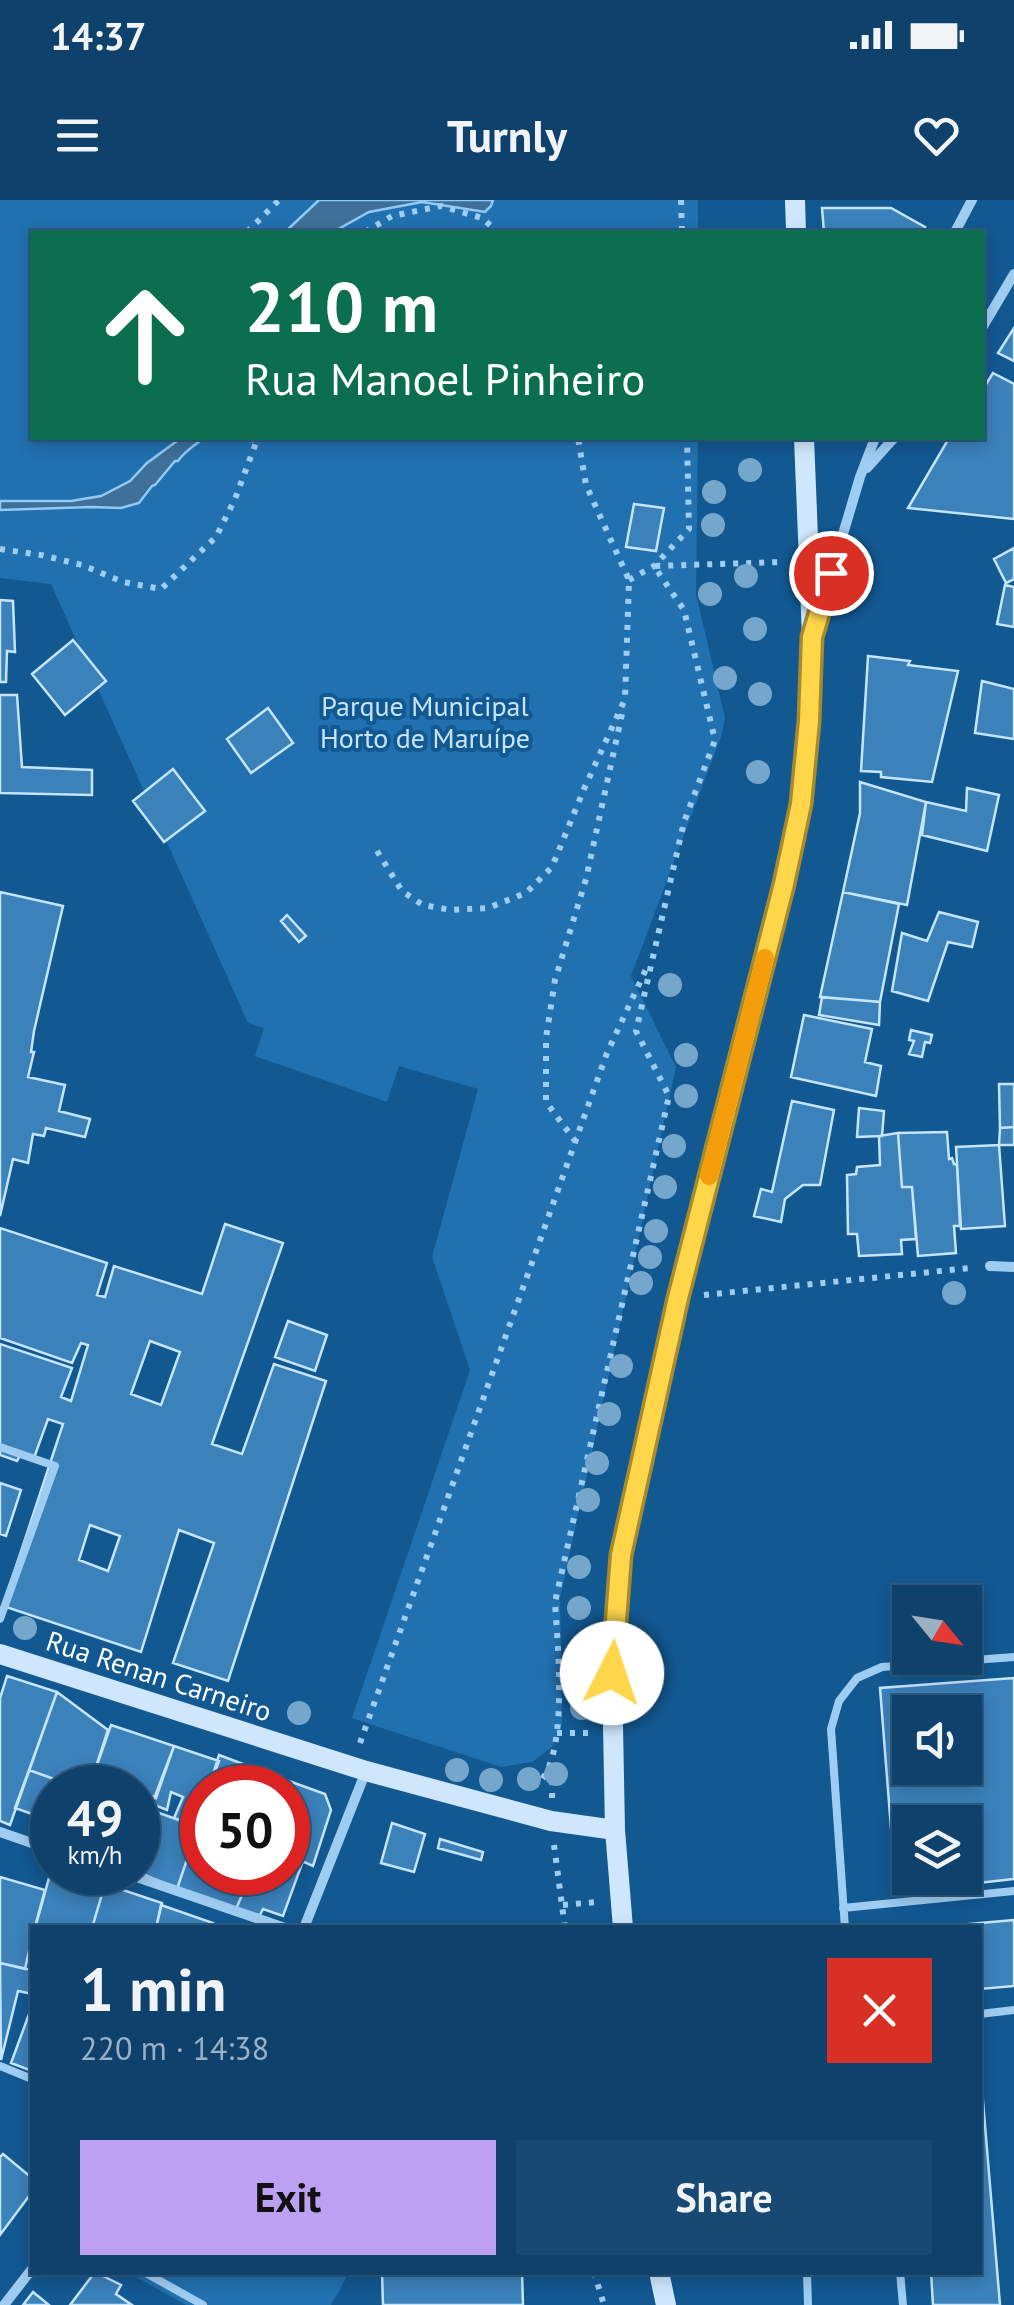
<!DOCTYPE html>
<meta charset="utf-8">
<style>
:root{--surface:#0e426d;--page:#174972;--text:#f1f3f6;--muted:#9bb0c2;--line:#2e5b80;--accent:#bca0f2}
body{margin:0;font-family:"PT Sans",sans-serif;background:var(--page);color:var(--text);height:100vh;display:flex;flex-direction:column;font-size:38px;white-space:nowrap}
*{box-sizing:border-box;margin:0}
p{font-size:32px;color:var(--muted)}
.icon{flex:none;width:55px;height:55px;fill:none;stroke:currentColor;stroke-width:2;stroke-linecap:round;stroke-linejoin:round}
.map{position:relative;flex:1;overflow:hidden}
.panel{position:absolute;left:30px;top:1725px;width:952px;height:350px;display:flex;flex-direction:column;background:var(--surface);border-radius:0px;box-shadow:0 5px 15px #0003,0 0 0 2px var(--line)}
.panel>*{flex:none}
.hud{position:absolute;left:30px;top:30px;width:955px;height:210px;border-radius:0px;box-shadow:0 5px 15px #0003,0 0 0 2px var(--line);background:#0b6e4f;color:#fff;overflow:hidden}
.needle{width:65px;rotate:120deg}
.tools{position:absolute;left:892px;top:1385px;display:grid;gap:20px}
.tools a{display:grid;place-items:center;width:90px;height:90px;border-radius:0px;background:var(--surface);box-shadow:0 5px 15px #0003,0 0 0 2px var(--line);font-size:50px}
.speed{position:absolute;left:30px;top:1565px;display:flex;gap:20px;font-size:50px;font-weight:700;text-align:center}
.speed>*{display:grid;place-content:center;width:130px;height:130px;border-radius:50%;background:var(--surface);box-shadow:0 5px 15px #0003,0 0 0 2px var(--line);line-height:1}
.speed small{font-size:25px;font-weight:400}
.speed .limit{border:15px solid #d22;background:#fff;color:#111}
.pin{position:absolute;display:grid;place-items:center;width:85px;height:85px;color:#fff;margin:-42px;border:5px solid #fff;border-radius:50%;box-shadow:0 2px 10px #0007}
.me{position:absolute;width:110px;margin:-55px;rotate:4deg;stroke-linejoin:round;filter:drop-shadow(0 0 8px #0008)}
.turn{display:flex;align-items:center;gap:35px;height:210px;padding:0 50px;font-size:45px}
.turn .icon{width:130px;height:130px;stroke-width:2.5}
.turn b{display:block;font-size:70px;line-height:85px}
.round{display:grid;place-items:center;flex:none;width:105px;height:105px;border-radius:0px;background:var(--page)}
.summary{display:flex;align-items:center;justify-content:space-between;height:170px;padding:0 50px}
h1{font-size:60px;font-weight:700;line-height:75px}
.button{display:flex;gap:20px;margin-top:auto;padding:20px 50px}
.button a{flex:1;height:115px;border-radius:0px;background:var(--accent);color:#111;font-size:40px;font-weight:700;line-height:115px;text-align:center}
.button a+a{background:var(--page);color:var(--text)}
.status{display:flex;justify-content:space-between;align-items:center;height:70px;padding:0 50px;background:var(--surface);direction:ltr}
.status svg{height:28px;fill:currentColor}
header{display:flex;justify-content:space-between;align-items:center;height:130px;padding:0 50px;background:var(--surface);font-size:45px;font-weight:700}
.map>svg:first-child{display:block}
.green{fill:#2170af}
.water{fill:#3e709a;stroke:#91caf5;stroke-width:2.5}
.building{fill:#3b81ba;stroke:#c6e5fd;stroke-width:2.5;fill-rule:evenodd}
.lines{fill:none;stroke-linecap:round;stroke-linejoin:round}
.path{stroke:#9fcdf2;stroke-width:6;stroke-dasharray:5 8;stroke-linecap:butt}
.lane{stroke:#9fcdf2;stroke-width:8}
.street{stroke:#9fcdf2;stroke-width:10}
.secondary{stroke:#cee7fc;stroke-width:20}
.tree{fill:#75a6cc}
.route-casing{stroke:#a68a30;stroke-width:25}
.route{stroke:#ffd54a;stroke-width:18}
.slow{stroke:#f59e0b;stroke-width:18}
.labels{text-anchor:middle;stroke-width:8;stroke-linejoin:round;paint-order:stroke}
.park-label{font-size:28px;fill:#c6e5fd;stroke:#125891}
.street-label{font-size:28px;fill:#fff;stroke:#125891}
</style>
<div class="status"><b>14:37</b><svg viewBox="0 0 49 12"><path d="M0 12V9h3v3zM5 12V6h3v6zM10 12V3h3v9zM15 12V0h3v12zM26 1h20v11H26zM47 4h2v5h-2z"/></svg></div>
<header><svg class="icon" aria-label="menu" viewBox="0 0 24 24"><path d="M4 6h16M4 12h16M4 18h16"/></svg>Turnly<svg class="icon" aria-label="heart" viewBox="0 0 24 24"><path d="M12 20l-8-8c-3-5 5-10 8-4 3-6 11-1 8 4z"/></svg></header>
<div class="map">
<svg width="1014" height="2105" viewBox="0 0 1014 2105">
<rect width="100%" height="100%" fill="#125891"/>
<path class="green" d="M0 0H698V32H32V238H698L696 394 725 518 722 534 631 776 676 867 560 1398 562 1525 552 1547 532 1562 501 1567 352 1518 470 1170 432 1057 478 889 399 866 387 902 255 856 264 828 248 823 51 384 0 378Z
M129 2073H349L331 2105H186Z"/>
<path class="water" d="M319 0H493L491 6 485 12 422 2 369 12 333 32H285Z
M181 238H204C195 245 184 252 178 261H175L155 285 152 286 139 303 121 308 91 307 0 310V301H71L101 296 130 281 147 263Z"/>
<path class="building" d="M822 8H891L925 27 922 32H824Z
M1014 128V161L998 153Z
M993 173 1014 184V319L908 308 949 238H982V185L985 186Z
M634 304 664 308 656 351 626 347Z
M1014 348V379L1006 383 994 359Z
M1005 385 1014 387V427L997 424Z
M0 400 13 401 15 452 7 451 6 482H0Z
M73 440 106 481 65 515 32 474Z
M868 456 910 461 908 465 958 471 932 582 881 577V572L861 571Z
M982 481 1014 489V539L975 533Z
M0 495H17L22 567 92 570V595L0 593Z
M268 508 293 543 251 573 227 539Z
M173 569 205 611 164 642 133 601Z
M860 582 926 602 907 705 843 692 860 613Z
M967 588 999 595 987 651 922 635 926 602 966 611Z
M0 692 63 706 34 831 31 852H34L28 877 65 885 59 911 90 919 85 937 46 928 44 936 33 934 28 963 13 959 0 1016Z
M843 692 899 704 880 802 820 797Z
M939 712 978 722 972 747 948 742 928 801 892 791 902 733 927 741Z
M287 715 306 736 299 742 281 721Z
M822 797 880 802 879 825 819 815Z
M804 815 872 829 865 862 881 866 876 896 791 877Z
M911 830 932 835 930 843 925 842 922 857 909 854 914 841 909 840Z
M999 884H1014V927L1000 928Z
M792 901 834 910 820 985H803L785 999 781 1022 754 1016 761 989 772 992Z
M859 908 884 911 882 936 857 937Z
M1014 927V945H999L1000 928Z
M947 932 949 959 952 958 954 964 957 965 960 1026H954L956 1053 918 1056 912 987H902L898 933Z
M898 933 902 987H912L916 1039 901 1040 902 1054 859 1056 857 1034H848L847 975 856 974 857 967 880 965 879 936Z
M999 945 1005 1026 961 1029 956 947Z
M225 1024 283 1043 212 1244 242 1254 274 1164 326 1181 228 1481 173 1463 214 1343 179 1330 141 1452 3 1406 63 1224 48 1219 34 1258 21 1254 17 1261 0 1255V1144L72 1168 61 1197 71 1201 88 1145 81 1143 72 1163 0 1138V1028L107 1063 97 1095 105 1097 114 1066 202 1094ZM150 1141 180 1152 161 1205 131 1194ZM90 1325 120 1336 108 1371 79 1360Z
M288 1121 327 1135 315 1171 275 1157Z
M0 1283 21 1290 6 1336 0 1334Z
M7 1476 57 1492 10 1625 0 1621V1498Z
M1014 1478V1679L896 1692 880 1488ZM910 1512H965V1568H910ZM910 1622H965V1678H910Z
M57 1492 108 1530 89 1588H79L29 1570Z
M111 1525 174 1546 156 1598 146 1594 138 1617V1588H89Z
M174 1546 219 1561 209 1588H202V1607L198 1627 174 1618 183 1597 171 1592 167 1610 152 1604Z
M219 1555 286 1580 281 1588H209Z
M29 1570 79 1588H52V1643L45 1641 52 1621 15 1608Z
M286 1580 325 1594 331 1610 313 1666 288 1655V1588H281Z
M151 1610 198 1627 177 1689 138 1672V1645Z
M392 1623 425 1634 414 1672 381 1663Z
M198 1627 202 1629V1672H252L236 1709 177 1689Z
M440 1639 483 1652 481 1660 438 1648Z
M288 1655 303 1661 283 1716 263 1709 259 1717 236 1709 252 1672H288Z
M52 1667V1672H73L105 1684 92 1728H47L36 1725Z
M0 1677 45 1690 36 1723 35 1728H32V1738L25 1769 0 1763Z
M105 1684 162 1703 156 1728H92Z
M161 1705 213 1723 212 1728H156Z
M1014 1720V1786L980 1789V1728H924Z
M0 1763 32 1770V1794L18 1791 1 1860Z
M32 1806V1871L11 1863Z
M980 1865 1000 2105H933L931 2072H980Z
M3 1954 32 1978V1992L0 2035V1957Z
M95 2072 121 2085 116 2094 132 2105H70Z
M382 2072H522L523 2105H383Z
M33 2092 49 2105H23Z"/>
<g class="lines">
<path class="path" d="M681 0 682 32
M247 32 279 0
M365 32 392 16 441 6 482 18 498 32
M0 349 41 355 82 365 123 382 161 389 216 337 235 299 257 240 242 238
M629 380 654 366 689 329 687 238
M377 651 402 691 423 705 451 710 488 708 526 693 552 667 584 589 625 499 629 380 586 285 578 238
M576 942 546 902V838L555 780 586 679 622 514
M704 1095 970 1068
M557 1533H591
M360 1543 607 853 647 767
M533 1587C571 1567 557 1441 555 1402L669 896 636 831 684 622 715 540 684 410 654 366 783 362
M552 1598 553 1561
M554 1645 565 1728
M563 1705 596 1702
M594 2072 604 2105"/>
<path class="lane" d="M0 1247 55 1266 0 1419
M843 1708 1014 1691
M845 1728 831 1529 839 1501 857 1478 882 1467 1014 1457
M980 1814 1014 1810
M0 1866 32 1879
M144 2072 203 2105
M807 2072 808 2105
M900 2072 903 2105"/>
<path class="street" d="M955 32 972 0
M982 128 1014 74
M867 268 894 238
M818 418 860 277 875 238
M990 1066 1014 1067
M0 1632 52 1650
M122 1672 285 1728
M304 1728 366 1571
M4 2105 32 2069"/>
<path class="secondary" d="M795 0 796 32
M0 1454 366 1571 551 1621 615 1630
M623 1728 615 1630 612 1473 621 1355 678 1098 784 684 801 604 809 521 812 437 804 238
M659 2072 666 2105"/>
</g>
<g class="tree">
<circle cx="750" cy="270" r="12"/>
<circle cx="714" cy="292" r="12"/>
<circle cx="713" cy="325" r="12"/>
<circle cx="746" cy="376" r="12"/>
<circle cx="710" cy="394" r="12"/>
<circle cx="755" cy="429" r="12"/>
<circle cx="725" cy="478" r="12"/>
<circle cx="760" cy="494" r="12"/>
<circle cx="758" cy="572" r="12"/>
<circle cx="670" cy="785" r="12"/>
<circle cx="686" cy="855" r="12"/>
<circle cx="686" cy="896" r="12"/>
<circle cx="674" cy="946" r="12"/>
<circle cx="665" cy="987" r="12"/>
<circle cx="656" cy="1031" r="12"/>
<circle cx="650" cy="1057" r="12"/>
<circle cx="641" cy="1083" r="12"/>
<circle cx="954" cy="1093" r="12"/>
<circle cx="621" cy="1166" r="12"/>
<circle cx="609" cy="1214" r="12"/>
<circle cx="597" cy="1263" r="12"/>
<circle cx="588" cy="1300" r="12"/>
<circle cx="579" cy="1367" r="12"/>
<circle cx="579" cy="1408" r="12"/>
<circle cx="25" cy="1428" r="12"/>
<circle cx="582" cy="1508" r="12"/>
<circle cx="299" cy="1513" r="12"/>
<circle cx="457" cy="1570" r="12"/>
<circle cx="556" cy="1574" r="12"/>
<circle cx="529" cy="1579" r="12"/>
<circle cx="491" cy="1580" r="12"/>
</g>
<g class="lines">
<g class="route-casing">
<path id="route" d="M612 1473 621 1355 678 1098 784 684 801 604 809 521 812 437 831 373"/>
</g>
<use href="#route" class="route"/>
<path class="slow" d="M709 976 765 758"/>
</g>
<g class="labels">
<g class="park-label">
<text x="425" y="516">Parque Municipal<tspan x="425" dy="32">Horto de Maruípe</tspan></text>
</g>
<g class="street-label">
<text transform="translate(159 1476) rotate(18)" y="10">Rua Renan Carneiro</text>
</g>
</g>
</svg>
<div class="tools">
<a><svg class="needle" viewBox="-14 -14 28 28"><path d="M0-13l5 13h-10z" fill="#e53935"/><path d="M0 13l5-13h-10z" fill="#9bb0c2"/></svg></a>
<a><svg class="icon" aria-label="sound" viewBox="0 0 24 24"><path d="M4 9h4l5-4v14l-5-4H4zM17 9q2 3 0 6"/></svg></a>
<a><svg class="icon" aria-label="layers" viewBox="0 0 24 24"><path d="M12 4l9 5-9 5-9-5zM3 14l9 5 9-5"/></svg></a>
</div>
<div class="speed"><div>49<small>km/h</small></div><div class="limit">50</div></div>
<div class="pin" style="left:831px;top:373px;background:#d93025"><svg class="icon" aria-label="arrive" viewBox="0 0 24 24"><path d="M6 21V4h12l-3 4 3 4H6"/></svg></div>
<svg class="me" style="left:612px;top:1473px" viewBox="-20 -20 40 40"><circle r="19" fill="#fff"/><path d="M0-13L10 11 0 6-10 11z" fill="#ffd54a"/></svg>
<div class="hud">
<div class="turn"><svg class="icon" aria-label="ahead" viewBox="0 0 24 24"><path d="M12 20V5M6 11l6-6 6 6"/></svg><div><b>210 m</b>Rua Manoel Pinheiro</div></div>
</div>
<section class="panel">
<div class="summary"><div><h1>1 min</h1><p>220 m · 14:38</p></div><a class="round" style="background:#d93025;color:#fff"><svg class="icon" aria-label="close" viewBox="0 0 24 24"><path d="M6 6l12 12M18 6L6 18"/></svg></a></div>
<div class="button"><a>Exit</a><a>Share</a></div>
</section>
</div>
